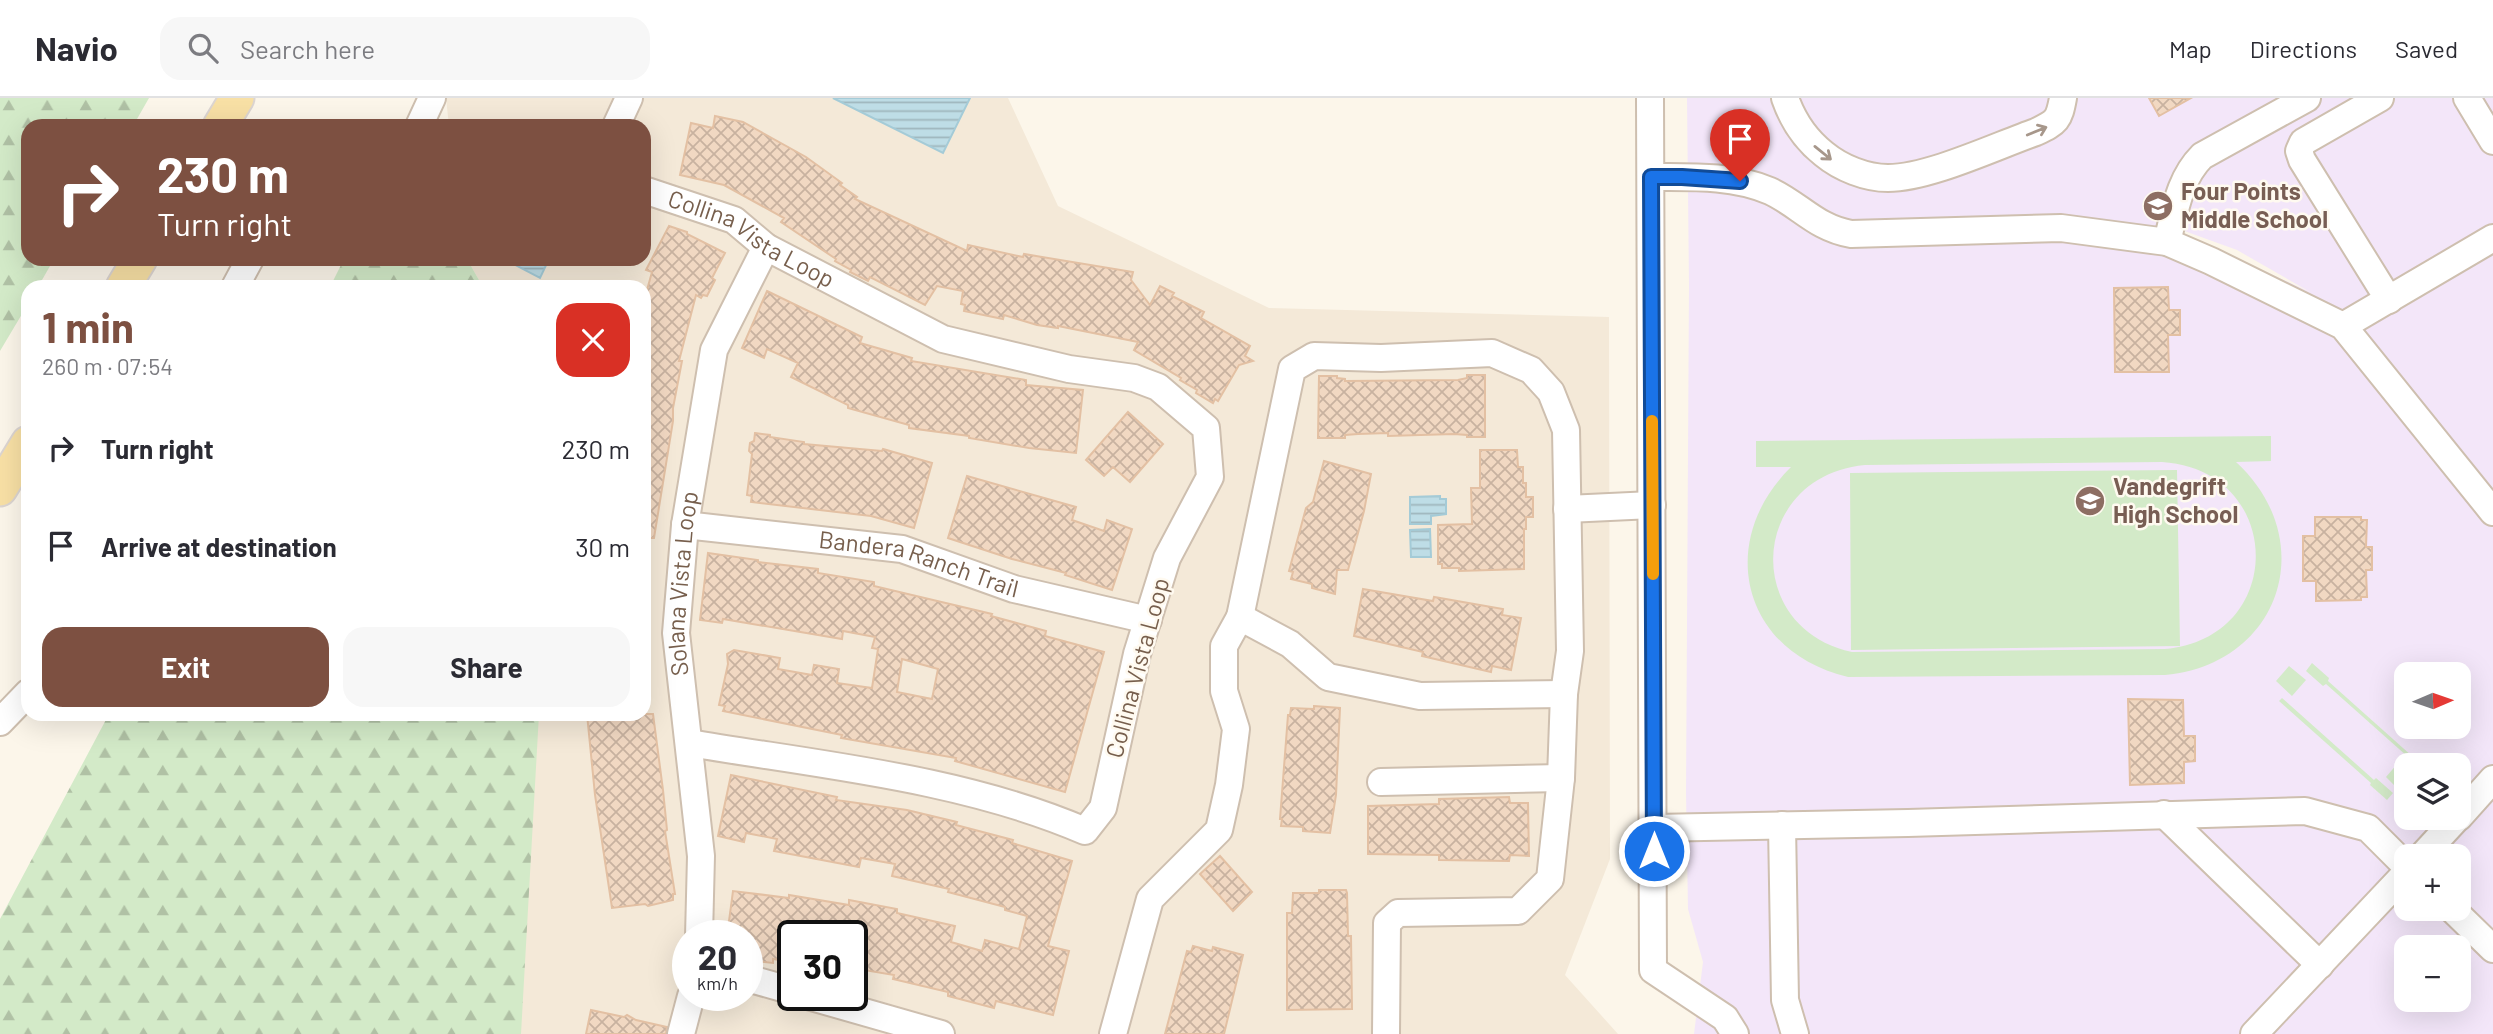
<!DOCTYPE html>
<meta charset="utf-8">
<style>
:root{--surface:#fff;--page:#f7f7f7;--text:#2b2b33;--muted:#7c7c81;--line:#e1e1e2;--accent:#7d5041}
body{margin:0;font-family:Barlow,sans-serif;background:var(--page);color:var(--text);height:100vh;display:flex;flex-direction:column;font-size:26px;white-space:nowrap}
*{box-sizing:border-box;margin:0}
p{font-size:23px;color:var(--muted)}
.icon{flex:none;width:38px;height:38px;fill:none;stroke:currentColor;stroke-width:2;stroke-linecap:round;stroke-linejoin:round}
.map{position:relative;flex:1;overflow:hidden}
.side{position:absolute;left:21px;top:182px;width:630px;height:441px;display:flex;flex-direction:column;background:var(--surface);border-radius:21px;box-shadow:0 7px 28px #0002}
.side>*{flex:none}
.banner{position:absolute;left:21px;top:21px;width:630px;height:147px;border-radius:21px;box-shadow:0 7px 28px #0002;background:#7d5041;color:#fff;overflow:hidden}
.needle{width:46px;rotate:88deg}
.controls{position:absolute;left:2394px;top:564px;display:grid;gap:14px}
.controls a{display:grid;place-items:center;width:77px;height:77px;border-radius:14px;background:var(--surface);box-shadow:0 7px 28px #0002;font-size:35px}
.speed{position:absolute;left:672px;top:822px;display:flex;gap:14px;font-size:35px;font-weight:700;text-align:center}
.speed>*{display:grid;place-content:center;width:91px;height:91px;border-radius:50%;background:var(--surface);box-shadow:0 7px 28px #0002;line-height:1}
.speed small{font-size:18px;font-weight:400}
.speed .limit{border:4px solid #111;border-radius:10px;background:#fff;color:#111}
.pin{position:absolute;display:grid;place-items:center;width:60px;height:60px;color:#fff;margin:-72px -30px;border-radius:50% 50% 50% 0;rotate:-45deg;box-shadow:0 0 7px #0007}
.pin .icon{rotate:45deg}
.me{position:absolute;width:77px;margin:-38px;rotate:0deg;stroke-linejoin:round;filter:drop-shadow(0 0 5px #0008)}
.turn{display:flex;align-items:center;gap:24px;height:147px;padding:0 21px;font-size:32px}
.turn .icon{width:91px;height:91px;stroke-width:2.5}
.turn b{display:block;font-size:49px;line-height:60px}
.round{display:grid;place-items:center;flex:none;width:74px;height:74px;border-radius:21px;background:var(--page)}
.summary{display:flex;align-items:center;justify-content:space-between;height:119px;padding:0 21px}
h1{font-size:42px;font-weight:700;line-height:52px;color:var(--accent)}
.primary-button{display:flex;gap:14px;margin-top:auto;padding:14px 21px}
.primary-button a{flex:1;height:80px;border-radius:21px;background:var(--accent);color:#fff;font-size:28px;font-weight:700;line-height:80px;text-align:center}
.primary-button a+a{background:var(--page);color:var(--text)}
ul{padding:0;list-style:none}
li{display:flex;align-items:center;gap:21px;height:98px;padding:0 21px}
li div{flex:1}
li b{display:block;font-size:26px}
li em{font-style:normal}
header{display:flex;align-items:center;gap:42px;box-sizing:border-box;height:98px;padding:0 35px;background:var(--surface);border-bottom:2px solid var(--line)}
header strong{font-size:33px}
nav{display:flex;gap:38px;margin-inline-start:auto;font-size:24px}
.search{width:490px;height:63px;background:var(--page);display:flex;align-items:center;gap:18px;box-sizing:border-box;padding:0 24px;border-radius:21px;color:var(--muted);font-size:26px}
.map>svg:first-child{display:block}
.residential{fill:#f4e9d8;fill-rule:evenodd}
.education{fill:#f3e6f9;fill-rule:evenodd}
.green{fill:#d3eac8;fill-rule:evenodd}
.forest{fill:url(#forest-firs)}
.water{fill:url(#water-rules);stroke:#a4cbd7;stroke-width:2}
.building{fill:url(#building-cross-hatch);stroke:#e3c0a3;stroke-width:2;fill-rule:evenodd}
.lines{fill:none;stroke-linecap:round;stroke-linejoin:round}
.minor-casing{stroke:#cebfaf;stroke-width:30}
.major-casing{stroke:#dcd5d1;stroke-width:37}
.minor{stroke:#fff;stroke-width:26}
.major{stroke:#f8e0a5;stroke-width:33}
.oneway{stroke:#a7978b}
.route-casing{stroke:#114b97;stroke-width:18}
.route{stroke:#1a73e8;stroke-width:12}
.slow{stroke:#f59e0b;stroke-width:12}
.labels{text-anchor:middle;stroke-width:5;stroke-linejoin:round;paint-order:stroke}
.education-label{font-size:24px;font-weight:bold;fill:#785e54;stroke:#fffaf0;text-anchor:start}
.street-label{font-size:24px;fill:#775f4d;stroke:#fffaf0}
</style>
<header>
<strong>Navio</strong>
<div class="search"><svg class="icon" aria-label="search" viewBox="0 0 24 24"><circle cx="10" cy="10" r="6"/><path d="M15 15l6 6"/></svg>Search here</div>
<nav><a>Map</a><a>Directions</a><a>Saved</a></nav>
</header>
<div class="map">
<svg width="2493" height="936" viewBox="0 0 2493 936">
<defs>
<pattern id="forest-firs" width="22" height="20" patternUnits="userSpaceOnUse" patternTransform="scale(1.75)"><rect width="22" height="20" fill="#d3eac8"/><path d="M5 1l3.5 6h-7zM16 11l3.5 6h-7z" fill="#b0c1a5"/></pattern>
<pattern id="water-rules" width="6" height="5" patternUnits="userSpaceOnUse" patternTransform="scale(1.75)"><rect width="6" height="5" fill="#bedde6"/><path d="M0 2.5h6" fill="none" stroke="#9fb6bd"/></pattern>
<pattern id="building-cross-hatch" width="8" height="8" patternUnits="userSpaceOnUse" patternTransform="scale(1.75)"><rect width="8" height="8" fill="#f1d8c2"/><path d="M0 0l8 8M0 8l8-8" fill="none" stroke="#c8b2a0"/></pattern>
</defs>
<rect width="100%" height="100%" fill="#fcf6ea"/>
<path class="residential" d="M446 0H1008L1058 108 1269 210 1609 219 1610 761 1565 877 1618 936H520L536 616H644V189H483L467 161H644V28H449ZM688 838H747V898H688ZM793 838H852V898H793Z"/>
<path class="education" d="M1687 0H2493V936H1694L1703 864 1688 811 1686 695 1689 186ZM2154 122 2237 152 2310 194 2154 123ZM2406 576H2459V628H2406ZM2406 667H2459V719H2406ZM2406 758H2459V810H2406ZM2406 849H2459V901H2406Z"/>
<path class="green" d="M2271 338V363L2236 364C2321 442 2281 566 2165 577L1848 579C1742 554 1715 444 1791 369H1756V343ZM2162 364C2285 372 2288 540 2165 551L1852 554C1740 529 1750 378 1865 367Z
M2177 372 2180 548 1851 552 1850 375Z
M2312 565 2329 580 2328 583 2422 667H2417L2326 586 2323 588 2306 573Z
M2289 568 2306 582 2292 598 2276 583Z
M2282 600 2374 682 2376 680 2393 695 2387 702 2370 687 2371 685 2279 603Z
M2398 665 2406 672V688L2401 694 2386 679Z"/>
<path class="forest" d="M0 0H149L133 28H28V161H54L38 189H28V206L0 253Z
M344 161H467L483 189H330Z
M109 616H539L521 936H0V821Z"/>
<path class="water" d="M833 0H970L943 55Z
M504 161H549L540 180Z
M1440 398V401H1446V416L1431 418V426H1410V399Z
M1430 431 1431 459H1411L1410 432Z"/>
<path class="building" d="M2149 0H2191L2159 18Z
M715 18 743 24 806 59 842 85 840 87 857 99 855 101 967 153 968 147 1023 159 1024 156 1133 174 1131 182 1150 207 1160 188 1174 195 1172 198 1204 214 1201 220 1250 248 1245 258 1253 263 1239 267 1218 303 1215 301 1213 305 1196 295 1197 292 1180 282 1181 280 1134 252 1138 244 1058 228V230L1037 227 1004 217 1003 221 964 213 965 207 961 206 963 193 937 188 925 207 870 179 868 183 850 174 851 172 835 163 836 161 781 124 784 120 724 87 680 77 691 25 713 30Z
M669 128 687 134V136L725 155 712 180 715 182 707 198 703 197 701 200 696 197 679 263H682L673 310V323L654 440H644V203L652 174 646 172Z
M2168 189 2169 212H2180V237H2168L2169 274H2115L2114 190Z
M767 193 862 239 860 245 912 260 911 263 1026 282V287L1083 292 1076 355 1029 350 969 340V338L909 330V327L848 310V307L791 279 798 265 767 251 764 260 742 250Z
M1467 277H1485V339H1467V337L1454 336 1388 338V335L1358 336 1345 337V340H1318L1319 278H1337V280L1345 281V283L1458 282 1467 280Z
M1128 314 1163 346 1130 384 1113 369 1104 378 1086 362Z
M755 335 770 337V339L804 344V346L882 353 883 351 932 365 914 430 871 418 751 404 752 398 747 397 752 356 749 353 750 345 754 343Z
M1480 352H1517L1518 369H1523V385H1526V399H1533V419H1526V431H1524V471L1459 473V470H1442V466H1438V427L1472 426 1471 390H1480Z
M1324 363 1371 376 1364 413 1348 472H1337L1335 496 1312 490V486L1291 481 1293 474 1289 473 1306 410 1313 404Z
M967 378 1076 409 1072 422 1104 433 1107 422 1132 431 1112 492 1065 477 1066 475 1012 461 948 440Z
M2315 419H2361V422H2367L2366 449H2372V472H2366L2367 499H2361V502L2316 503V483H2303V438H2315Z
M708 455 758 462V464L818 471V475L874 484V488L992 516 991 518 1046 533 1045 538 1104 554 1065 694 955 663 956 660 841 640 842 637 723 613 725 608 719 607 728 566 727 556 734 552 780 560 778 571 812 577 814 567 839 571 837 585 872 590 878 551 872 550 875 539 843 533 842 541 723 521 722 525 700 522ZM902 561 938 571 932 601 897 594Z
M1363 491 1433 503 1434 499 1503 511 1502 517 1521 520 1511 572 1492 568 1491 574 1422 558 1423 554 1354 538Z
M2128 601 2183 602 2184 638H2195V663L2184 664V685L2130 687Z
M1314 608 1340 610 1336 697 1330 735 1303 733V729L1281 728 1282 721H1280L1288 617H1290L1291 610 1314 611Z
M587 616H653L663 692 667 732 665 733 675 796H673V802L648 808 645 806 612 810 595 697Z
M731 677 837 699 836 702 907 712 957 724 956 727 1013 742 1012 745 1072 763 1048 848 1069 853 1053 917 996 903 994 910 948 898V894L893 881 894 877 852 870V838H793V864L773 861V865L747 862V838H727L733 793 789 800V797L849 807V802L897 811V815L955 828 951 844 982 853 985 842 1019 851 1027 818 1005 812V809L948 794 949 791 892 778 895 766 861 760 859 769 774 753 777 741 746 735 744 744 718 738Z
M1509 699 1510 705H1528L1529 758 1510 757 1509 763 1439 762V757L1368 756V708L1439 706V701Z
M1220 758 1252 794 1233 813 1200 776Z
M1319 792H1346L1347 795 1348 838H1351L1352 911 1287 912V815H1292L1293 795H1319Z
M1193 848 1212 853 1213 849 1243 857 1224 936H1165L1187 853 1191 854Z
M591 912 624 919 627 917 636 922 667 929 666 936H586Z"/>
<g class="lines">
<g class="minor-casing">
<g id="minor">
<path d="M1650 0 1653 872 1725 920 1735 936"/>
<path d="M1785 0C1793 23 1805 41 1824 56 1841 70 1866 80 1888 80 1929 80 1996 48 2036 34 2057 24 2059 22 2063 0"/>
<path d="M2380 0 2303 44 2299 53 2302 62 2389 202"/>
<path d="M2467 0 2493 43"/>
<path d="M419 28 432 0"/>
<path d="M616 28 629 0"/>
<path d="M1651 79C1690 79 1733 77 1770 93 1800 107 1816 130 1851 136L2061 130 2167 144 2211 163 2343 228 2493 414"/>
<path id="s1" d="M644 92 734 122 766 149 943 241 1069 271 1134 280 1158 289 1206 330 1210 379 1167 460 1137 556 1103 710 1085 733C962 680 820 667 689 645"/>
<path d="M2167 144C2175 113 2179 81 2202 58L2307 0"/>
<path d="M235 189 250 161"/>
<path d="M2343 228 2493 140"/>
<path d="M1567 411 1652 407"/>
<path id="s2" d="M685 427 902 451 1014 491 1148 522"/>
<path d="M1240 519 1292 271 1314 258 1381 260 1492 255 1531 272 1551 294 1566 332 1570 553 1564 596 1561 680 1550 781 1518 813 1398 815 1387 825 1386 936"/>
<path d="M0 624 28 595"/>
<path d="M1381 684 1561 680"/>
<path d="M2164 716 2320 867"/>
<path d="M2459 719 2493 681"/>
<path d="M1782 727 1785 902 1795 936"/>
<path d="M1654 730 1908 725 2305 713 2368 730 2406 768"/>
<path d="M2422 758 2458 719"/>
<path d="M2451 810 2493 851"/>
<path id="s3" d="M699 838 701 758 676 535 685 427 714 252 766 149"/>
<path d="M747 880 793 893"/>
<path d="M808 898 941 936"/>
<path d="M681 936 691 898"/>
<path d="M1113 936 1150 801 1219 732 1229 687 1236 631 1224 593V548L1240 519 1290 546 1328 579 1420 598 1564 596"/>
<path d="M2254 936 2406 775"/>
</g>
</g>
<g class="major-casing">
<path id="major" d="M220 28 237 0
M123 189 140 161
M0 391 28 345"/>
</g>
<use href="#minor" class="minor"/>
<use href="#major" class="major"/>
</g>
<defs><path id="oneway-shaft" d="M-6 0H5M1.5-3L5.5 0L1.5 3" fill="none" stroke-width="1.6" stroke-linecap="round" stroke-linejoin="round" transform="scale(1.75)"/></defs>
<g class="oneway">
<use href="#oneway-shaft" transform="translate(2037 33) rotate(-22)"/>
<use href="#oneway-shaft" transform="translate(1823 55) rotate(39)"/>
</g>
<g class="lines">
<g class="route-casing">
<path id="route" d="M1654 753 1651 79H1682L1740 83"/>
</g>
<use href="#route" class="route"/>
<path class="slow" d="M1652 323 1653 476"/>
</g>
<defs>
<g id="school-disc" transform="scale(1.575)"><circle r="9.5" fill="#8d6e63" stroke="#fffaf0"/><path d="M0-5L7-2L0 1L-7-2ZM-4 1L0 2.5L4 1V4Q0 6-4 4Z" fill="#fff"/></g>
</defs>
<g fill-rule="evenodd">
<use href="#school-disc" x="2158" y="108"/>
<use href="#school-disc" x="2090" y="403"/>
</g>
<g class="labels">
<g class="education-label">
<text x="2181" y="102">Four Points<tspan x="2181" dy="28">Middle School</tspan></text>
<text x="2113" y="397">Vandegrift<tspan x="2113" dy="28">High School</tspan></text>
</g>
<g class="street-label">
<text dy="8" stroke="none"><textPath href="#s1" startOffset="119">Collina Vista Loop</textPath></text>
<text dy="8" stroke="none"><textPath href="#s2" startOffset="238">Bandera Ranch Trail</textPath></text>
<text dy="8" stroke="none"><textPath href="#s3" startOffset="354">Solana Vista Loop</textPath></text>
<text transform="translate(1138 570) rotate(-75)" y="8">Collina Vista Loop</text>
</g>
</g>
</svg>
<div class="controls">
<a><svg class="needle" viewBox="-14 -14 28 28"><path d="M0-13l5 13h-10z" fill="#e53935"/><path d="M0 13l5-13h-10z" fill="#7c7c81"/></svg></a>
<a><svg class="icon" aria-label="layers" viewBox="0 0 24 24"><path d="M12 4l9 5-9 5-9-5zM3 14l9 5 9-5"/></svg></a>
<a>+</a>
<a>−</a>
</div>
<div class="speed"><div>20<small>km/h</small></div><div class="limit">30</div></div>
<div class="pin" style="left:1740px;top:83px;background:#d93025"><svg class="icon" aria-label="arrive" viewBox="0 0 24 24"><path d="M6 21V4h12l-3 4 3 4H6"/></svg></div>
<svg class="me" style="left:1654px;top:753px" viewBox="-20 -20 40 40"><circle r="17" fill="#1a73e8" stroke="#fff" stroke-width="3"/><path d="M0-11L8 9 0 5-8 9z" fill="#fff"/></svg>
<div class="banner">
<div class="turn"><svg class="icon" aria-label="right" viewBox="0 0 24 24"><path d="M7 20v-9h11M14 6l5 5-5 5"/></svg><div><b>230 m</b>Turn right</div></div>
</div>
<section class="side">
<div class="summary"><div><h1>1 min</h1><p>260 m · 07:54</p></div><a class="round" style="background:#d93025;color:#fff"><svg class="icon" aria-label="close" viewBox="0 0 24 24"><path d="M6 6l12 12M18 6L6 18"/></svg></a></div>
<ul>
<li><svg class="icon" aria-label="right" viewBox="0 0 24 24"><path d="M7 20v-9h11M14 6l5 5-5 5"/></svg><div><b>Turn right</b></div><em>230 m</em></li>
<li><svg class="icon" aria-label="arrive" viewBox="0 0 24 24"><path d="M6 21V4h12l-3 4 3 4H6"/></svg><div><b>Arrive at destination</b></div><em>30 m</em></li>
</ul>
<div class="primary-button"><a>Exit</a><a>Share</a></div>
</section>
</div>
